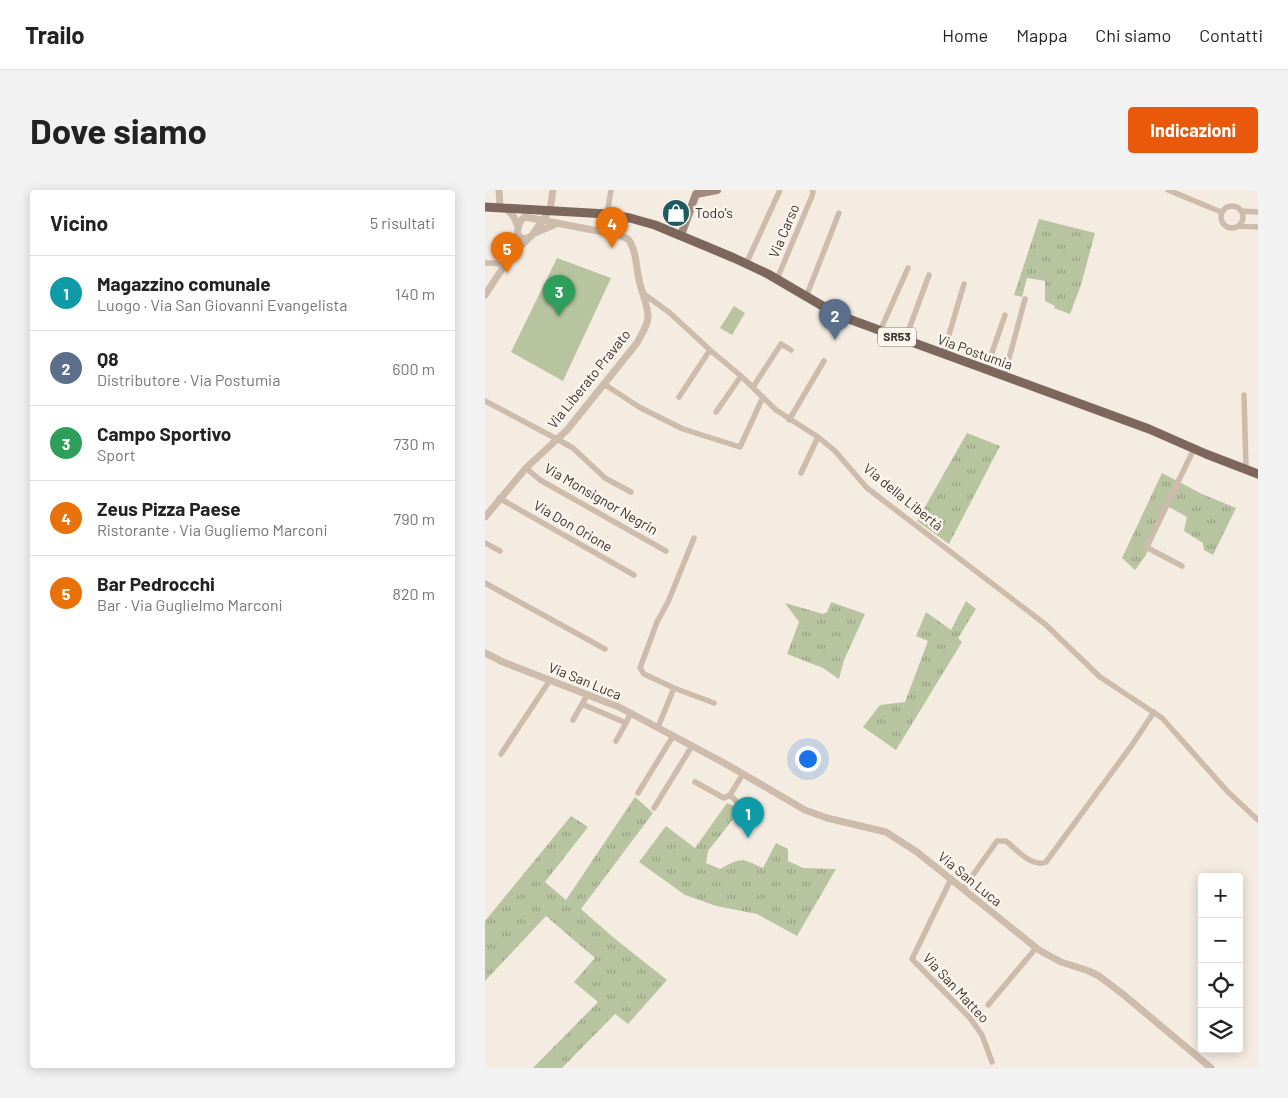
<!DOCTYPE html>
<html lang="it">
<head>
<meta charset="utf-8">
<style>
	body { margin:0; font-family:Barlow,sans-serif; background:#f2f2f2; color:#222 }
	.controls { position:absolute; right:15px; bottom:15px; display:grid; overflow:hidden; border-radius:5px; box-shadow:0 2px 12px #0003 }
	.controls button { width:45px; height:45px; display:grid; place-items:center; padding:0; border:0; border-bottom:1px solid #e0e0e0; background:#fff; color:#222; font:25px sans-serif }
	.you { position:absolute; left:322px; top:568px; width:18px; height:18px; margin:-12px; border:4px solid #fff; border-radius:50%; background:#1a73e8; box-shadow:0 0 0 8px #1a73e833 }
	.badge { display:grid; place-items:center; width:32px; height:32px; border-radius:50%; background:#ea580c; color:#fff; font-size:16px; font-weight:700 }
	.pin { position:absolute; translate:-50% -41px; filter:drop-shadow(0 1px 2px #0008) }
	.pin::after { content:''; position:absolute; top:26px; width:18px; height:15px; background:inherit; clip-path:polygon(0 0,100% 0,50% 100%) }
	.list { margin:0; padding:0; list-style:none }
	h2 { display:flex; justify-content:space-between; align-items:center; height:65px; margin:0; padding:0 20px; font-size:21px }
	h2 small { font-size:16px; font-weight:400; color:#767676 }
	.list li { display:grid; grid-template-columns:32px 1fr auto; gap:15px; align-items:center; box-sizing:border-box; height:75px; padding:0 20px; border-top:1px solid #e0e0e0 }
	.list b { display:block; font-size:19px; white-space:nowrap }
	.list p { margin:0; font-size:16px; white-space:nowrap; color:#767676 }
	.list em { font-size:16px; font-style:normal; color:#767676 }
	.icon { flex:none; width:28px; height:28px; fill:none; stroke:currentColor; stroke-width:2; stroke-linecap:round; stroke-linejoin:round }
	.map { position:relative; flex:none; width:773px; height:878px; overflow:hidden; border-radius:5px }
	header { display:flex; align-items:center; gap:30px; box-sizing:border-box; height:70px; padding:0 25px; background:#fff; border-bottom:1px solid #e0e0e0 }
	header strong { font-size:24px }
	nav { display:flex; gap:28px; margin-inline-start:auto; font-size:18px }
	.intro { display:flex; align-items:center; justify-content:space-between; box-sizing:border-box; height:120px; padding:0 30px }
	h1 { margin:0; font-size:35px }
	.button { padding:12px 22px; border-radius:5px; background:#ea580c; color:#fff; font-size:18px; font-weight:700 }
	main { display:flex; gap:30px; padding:0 30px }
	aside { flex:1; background:#fff; border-radius:5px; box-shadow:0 2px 12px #0003 }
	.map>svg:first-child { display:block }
</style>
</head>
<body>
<header>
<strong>Trailo</strong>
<nav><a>Home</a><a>Mappa</a><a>Chi siamo</a><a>Contatti</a></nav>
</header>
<div class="intro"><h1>Dove siamo</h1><a class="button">Indicazioni</a></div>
<main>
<aside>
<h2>Vicino<small>5 risultati</small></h2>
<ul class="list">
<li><span class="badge" style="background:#0f9aa8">1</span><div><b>Magazzino comunale</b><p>Luogo · Via San Giovanni Evangelista</p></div><em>140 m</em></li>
<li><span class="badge" style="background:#5c6f8a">2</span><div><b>Q8</b><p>Distributore · Via Postumia</p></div><em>600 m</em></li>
<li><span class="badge" style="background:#2e9e5b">3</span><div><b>Campo Sportivo</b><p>Sport</p></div><em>730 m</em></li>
<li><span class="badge" style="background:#e8710a">4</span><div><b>Zeus Pizza Paese</b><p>Ristorante · Via Gugliemo Marconi</p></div><em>790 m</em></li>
<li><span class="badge" style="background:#e8710a">5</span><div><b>Bar Pedrocchi</b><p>Bar · Via Guglielmo Marconi</p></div><em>820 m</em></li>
</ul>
</aside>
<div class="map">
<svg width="773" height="878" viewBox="0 0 773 878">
	<defs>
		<pattern id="grass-tufts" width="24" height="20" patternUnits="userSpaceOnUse" patternTransform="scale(1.25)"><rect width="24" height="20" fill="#b8c4a0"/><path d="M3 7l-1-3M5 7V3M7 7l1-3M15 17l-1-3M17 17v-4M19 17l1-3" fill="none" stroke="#97a083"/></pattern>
	</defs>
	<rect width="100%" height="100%" fill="#f4ebe1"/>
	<path fill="url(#grass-tufts)" d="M554,29L610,43L596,95L585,124L569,118L570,116L560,111V91L542,88L537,107L529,105Z
		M482,243L515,256L464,354L432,331Z
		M677,283L717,304L751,318L728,365L719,360L718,353L699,341L702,327L684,317L661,365L650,380L637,368Z
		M481,411L491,419L473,448L477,452L411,560L378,537L395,515L420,512L443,451L431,446L441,422L466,440Z
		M346,412L380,424L359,470L354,489L338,478L302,464L314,432L300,413L338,424L342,422Z
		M150,607L168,623L96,719L129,748L182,790L143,834L130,824L77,878H48L113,812L89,792L110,768L61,726L0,791V731L86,626L103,637L60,692L81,710Z
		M242,613L256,619L223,661L221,673L235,679C257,667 256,668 278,678L291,653L303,659V671L318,678L351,679L312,746L272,724L231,716L200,705L154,672L181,636L210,658Z"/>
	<path fill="#b8c4a0" d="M72,68L126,88L78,191L26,162Z
		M249,116L260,123L247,145L235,138Z"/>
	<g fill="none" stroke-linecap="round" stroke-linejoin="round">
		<path stroke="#cdbbac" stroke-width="5.5" d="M683,0L736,22
			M736 27a11 11 0 1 1 22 0a11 11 0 1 1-22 0Z
			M756,21L773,22
			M122,24L126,0
			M754,36L773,37
			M0,73H8L20,76
			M261,74L295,0
			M292,89L327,6L328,2L327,0
			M159,104L185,123L225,160L256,186L291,220L333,247L350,261L382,298L560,434L615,487L677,528L743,602L773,630
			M321,107L354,23
			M395,141L423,78
			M420,150L444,85
			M458,165L479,94
			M501,180L520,125
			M519,187L540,109
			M119,194L154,217L198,239L255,257L278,207
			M268,197L296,154L306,160
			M759,205L761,279
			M194,207L225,160
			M0,211L72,249L88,258L120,288L146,302
			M231,222L256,186
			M304,230L339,171
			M41,278L55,290L181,361
			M316,283L333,247
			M14,308L149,385
			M0,353L15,361
			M697,376L661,357L709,259
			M0,393L120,459
			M189,498L229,513
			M103,504L97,514L141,533L146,523
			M88,530L97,514
			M173,537L189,498L159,484L155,478L172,432L183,412L209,348
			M131,551L141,533
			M16,564L65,490
			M210,592L239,608L245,605L258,584
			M153,603L188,546
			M245,605L258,618
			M169,618L207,556
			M466,689L427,769L485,828L497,845L507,872
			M478,699L512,651H521C531,659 547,678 561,672L647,555L669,522
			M503,815L551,758"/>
		<path stroke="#cdbbac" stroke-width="7" d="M14,0L15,17
			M21,18L29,27L33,37
			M50,43L71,34
			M0,105L25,67L47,45L65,20L68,0
			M0,327L41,278L82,240L152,153C156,145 162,137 163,128C163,115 158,106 155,94C151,80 152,60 143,49L134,45L40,27C34,30 32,38 33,45L38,49L45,47
			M0,463L18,472L134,517L241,574L320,620L342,628L401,642L432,662L554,760L576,772L604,781L614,786L639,805L726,878"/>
		<path stroke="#a18a7d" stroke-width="8" d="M196,45L211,4L232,0"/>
		<path stroke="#7d675c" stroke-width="9" d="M0,17L122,24L145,28L170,35L249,68L283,84L353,125L664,239L721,264L773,284"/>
	</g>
	<defs>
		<symbol id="shop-disc" viewBox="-11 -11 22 22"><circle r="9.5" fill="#1f5a5e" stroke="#fbf5ee"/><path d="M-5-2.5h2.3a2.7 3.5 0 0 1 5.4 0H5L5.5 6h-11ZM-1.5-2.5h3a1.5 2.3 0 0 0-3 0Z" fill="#fff"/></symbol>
	</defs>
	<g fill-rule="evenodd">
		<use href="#shop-disc" x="175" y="7" width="32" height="32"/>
	</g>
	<g text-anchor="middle" stroke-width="5" stroke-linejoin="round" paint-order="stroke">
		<rect fill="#fbf5ee" stroke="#756b66" stroke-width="1" x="393" y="137.5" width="38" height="19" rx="4"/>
		<g font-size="12" font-weight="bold" fill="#3b302b">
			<text x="412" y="151">SR53</text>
		</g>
		<g font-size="14" fill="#3b302b" stroke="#fbf5ee" text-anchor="start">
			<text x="210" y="28">Todo's</text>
		</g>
		<g font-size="14" fill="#3b302b" stroke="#fbf5ee">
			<text transform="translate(299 41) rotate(-67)" y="5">Via Carso</text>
			<text transform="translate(490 162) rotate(20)" y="5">Via Postumia</text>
			<text transform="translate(104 189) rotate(-51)" y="5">Via Liberato Pravato</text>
			<text transform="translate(418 307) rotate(39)" y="5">Via della Libertà</text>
			<text transform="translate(116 309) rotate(30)" y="5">Via Monsignor Negrin</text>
			<text transform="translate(88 336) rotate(30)" y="5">Via Don Orione</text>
			<text transform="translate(100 491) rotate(22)" y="5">Via San Luca</text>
			<text transform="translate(485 689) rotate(39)" y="5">Via San Luca</text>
			<text transform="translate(471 798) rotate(47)" y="5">Via San Matteo</text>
		</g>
	</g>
</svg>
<div class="controls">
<button>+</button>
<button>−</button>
<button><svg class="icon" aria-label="locate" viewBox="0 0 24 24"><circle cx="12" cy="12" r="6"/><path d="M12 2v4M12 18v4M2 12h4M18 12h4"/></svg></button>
<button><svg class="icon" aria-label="layers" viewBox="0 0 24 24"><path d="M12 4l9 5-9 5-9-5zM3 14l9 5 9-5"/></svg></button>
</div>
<div class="you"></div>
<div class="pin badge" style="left:263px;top:648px;background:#0f9aa8">1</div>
<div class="pin badge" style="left:350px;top:150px;background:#5c6f8a">2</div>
<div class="pin badge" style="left:74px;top:126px;background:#2e9e5b">3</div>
<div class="pin badge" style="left:127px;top:58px;background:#e8710a">4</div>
<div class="pin badge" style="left:22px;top:83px;background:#e8710a">5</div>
</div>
</main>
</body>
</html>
